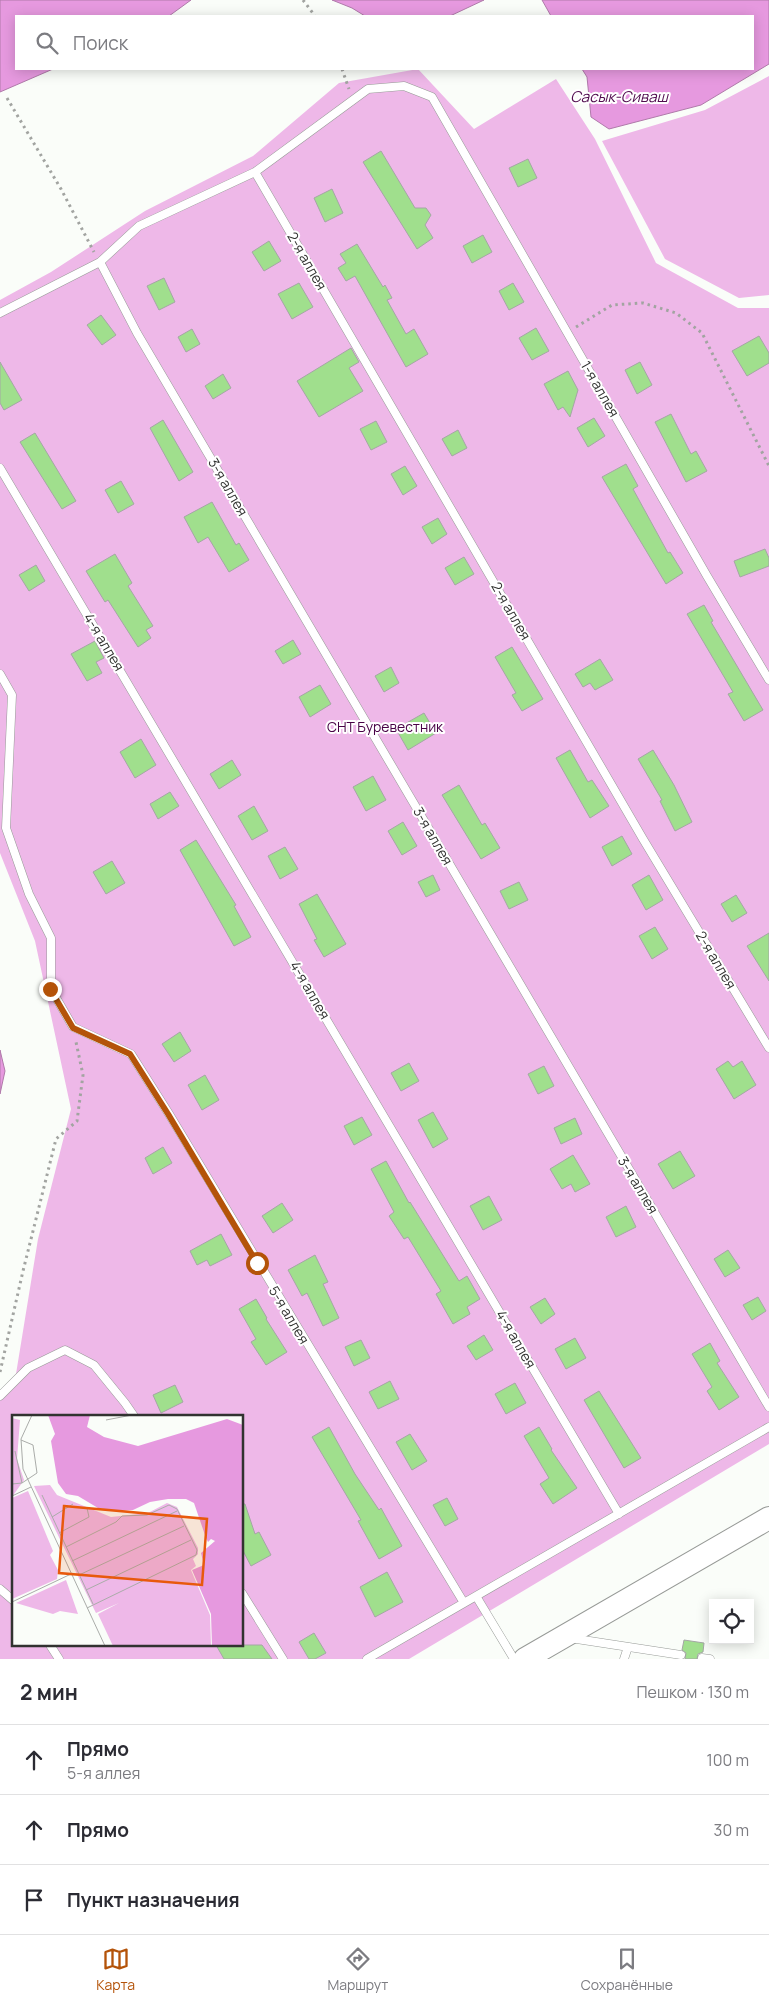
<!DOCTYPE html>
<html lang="ru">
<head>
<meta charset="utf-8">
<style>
	body { margin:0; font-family:Manrope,sans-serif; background:#f2f2f3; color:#2b2b33 }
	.controls { position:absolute; right:15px; bottom:15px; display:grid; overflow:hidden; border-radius:0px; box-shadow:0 2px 12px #0003 }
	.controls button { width:45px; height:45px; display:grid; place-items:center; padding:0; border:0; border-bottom:1px solid #e1e1e2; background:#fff; color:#2b2b33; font:25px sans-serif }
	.stop { position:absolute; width:15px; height:15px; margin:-11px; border:4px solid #b45309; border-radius:50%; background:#fff }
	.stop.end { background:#b45309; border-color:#fff; box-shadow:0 1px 5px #0008 }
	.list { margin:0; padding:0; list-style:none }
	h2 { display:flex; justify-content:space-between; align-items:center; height:65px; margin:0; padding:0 20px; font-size:21px }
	h2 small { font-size:16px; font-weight:400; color:#7c7c81 }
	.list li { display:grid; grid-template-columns:32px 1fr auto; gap:15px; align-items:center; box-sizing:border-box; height:70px; padding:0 20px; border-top:1px solid #e1e1e2 }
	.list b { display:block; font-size:19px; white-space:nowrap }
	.list p { margin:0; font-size:16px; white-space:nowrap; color:#7c7c81 }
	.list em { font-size:16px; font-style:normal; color:#7c7c81 }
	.icon { flex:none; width:28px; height:28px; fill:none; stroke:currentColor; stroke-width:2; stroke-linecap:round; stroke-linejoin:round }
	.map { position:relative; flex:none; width:769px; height:1659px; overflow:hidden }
	.search { position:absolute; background:#fff; box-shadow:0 2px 12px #0003; left:15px; right:15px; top:15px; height:55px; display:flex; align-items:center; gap:12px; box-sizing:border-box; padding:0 18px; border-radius:0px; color:#7c7c81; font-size:19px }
	.sheet { height:275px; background:#fff }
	nav { display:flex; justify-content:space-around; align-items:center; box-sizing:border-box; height:70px; border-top:1px solid #e1e1e2; background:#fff; font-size:14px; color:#7c7c81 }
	nav a { display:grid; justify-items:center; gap:2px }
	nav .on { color:#b45309 }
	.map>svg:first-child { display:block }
</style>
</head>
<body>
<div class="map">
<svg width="769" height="1659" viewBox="0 0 769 1659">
	<rect width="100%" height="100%" fill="#fafdf9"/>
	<path fill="#eeb8e8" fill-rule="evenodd" d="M418,69L474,129L556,79L595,139L656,263L738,308H769V1444L409,1659H0V1396L16,1374L38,1239L71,1109L35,941L0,853V300L51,272L145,211L253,156L339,83ZM14,1416H242V1645H14Z
		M769,76V295L739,298L665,259L602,141L705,110Z"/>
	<path fill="#e699df" stroke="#b07aaa" d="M0,0H191L169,16H16V69H53L0,92Z
		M332,0H484L450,16H365L352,8Z
		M542,0H769V64L701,105L609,129L591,117L587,77L582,69H753V16H551Z
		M0,1050L5,1071L0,1094Z"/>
	<path fill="#a0df8d" stroke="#a4a7a4" d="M381,151L415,208H426L431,215L425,225L433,238L417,249L363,162Z
		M528,159L537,178L518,187L509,168Z
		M332,189L343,213L325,222L314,198Z
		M483,235L492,252L472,263L463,246Z
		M269,241L281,261L264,271L252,252Z
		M357,244L383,287L385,285L392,298L387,300L406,334L414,329L428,354L406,367L355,276L346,281L338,268L346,263L340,254Z
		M164,278L175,302L159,310L147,286Z
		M299,283L313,307L292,319L278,294Z
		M513,283L524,302L509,310L499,291Z
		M101,315L116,335L102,345L87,325Z
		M536,328L549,351L532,360L519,338Z
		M192,329L200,344L186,352L178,337Z
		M759,336L769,353V363L747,376L732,351Z
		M351,348L359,362L349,368L363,391L319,417L297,381Z
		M0,362L22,400L4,410L0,403Z
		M640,362L652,385L637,394L625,370Z
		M568,371L578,390L570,417L563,407L558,410L544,384Z
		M223,374L231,388L213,399L205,386Z
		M671,414L691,454L696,451L707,471L686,482L655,422Z
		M594,418L605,436L588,447L577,428Z
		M163,420L193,472L179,481L150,428Z
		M376,421L387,442L371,450L360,429Z
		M458,430L467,448L452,456L442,439Z
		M35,433L76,501L62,509L20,442Z
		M626,464L638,486L633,489L668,553L670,552L683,573L666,584L602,477Z
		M405,466L417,486L403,495L391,474Z
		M121,481L134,504L118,513L105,490Z
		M212,502L236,545L239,543L249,560L229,572L208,537L198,543L184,517Z
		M438,518L447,534L432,544L422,527Z
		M765,549L769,558V566L740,577L734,561Z
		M115,554L132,583L128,586L153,626L146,630L151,638L138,647L108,600L105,602L86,571Z
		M464,557L474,574L455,585L445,568Z
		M36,565L45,581L29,591L19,575Z
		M704,605L713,621L711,622L763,710L744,721L728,694L733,692L687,614Z
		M293,640L301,654L283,664L275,651Z
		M95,641L104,658L96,662L102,673L87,681L71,654Z
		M512,647L543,699L522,711L512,695L516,693L495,657Z
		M600,659L613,680L595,690L590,683L583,687L575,674Z
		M391,667L399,683L384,692L375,676Z
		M320,685L331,704L310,717L299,697Z
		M424,713L436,733L408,750L396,729Z
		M141,739L156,765L135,778L120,752Z
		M570,750L588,782L592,780L609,806L590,818L556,758Z
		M653,750L674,785L692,822L675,831L660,801L662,800L638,759Z
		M232,760L241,775L219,789L210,774Z
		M373,776L386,800L366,811L353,787Z
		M459,785L482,825L485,823L500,848L481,859L442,795Z
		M170,792L179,806L158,819L150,804Z
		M254,806L268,831L252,840L238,816Z
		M403,822L417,846L402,855L388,831Z
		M622,836L632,854L612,866L602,847Z
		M196,840L236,905L234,906L251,937L234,946L180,850Z
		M285,847L298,869L280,879L268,856Z
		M112,861L125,883L106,894L93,872Z
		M433,875L440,890L426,897L418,882Z
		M649,875L663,900L646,910L632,885Z
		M519,882L528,900L509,909L500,891Z
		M317,894L346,944L324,957L314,940L317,939L299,904Z
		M736,895L747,913L732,922L721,904Z
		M655,927L668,949L652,959L639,936Z
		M769,933V981L747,946Z
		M180,1032L191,1051L174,1062L162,1044Z
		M728,1061L733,1067L742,1061L756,1085L734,1099L716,1069Z
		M409,1063L419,1081L401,1091L391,1073Z
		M544,1066L554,1086L538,1094L528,1074Z
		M205,1075L219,1100L202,1110L188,1085Z
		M433,1112L448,1139L433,1148L418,1120Z
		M362,1117L372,1135L354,1145L344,1126Z
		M575,1118L582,1134L561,1144L554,1128Z
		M163,1147L172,1163L153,1174L145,1158Z
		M680,1151L695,1176L673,1189L658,1164Z
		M573,1155L590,1184L575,1192L571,1184L562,1189L550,1169Z
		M386,1161L409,1203L410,1202L459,1281L467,1276L480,1299L467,1307L470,1314L453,1324L436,1294L441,1291L408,1237L404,1239L389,1216L394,1212L371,1169Z
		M489,1196L502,1220L483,1230L470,1206Z
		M282,1203L293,1220L273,1233L262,1216Z
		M626,1206L636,1227L616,1237L606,1217Z
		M221,1234L232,1255L210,1266L207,1260L197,1265L190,1251Z
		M728,1250L740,1268L725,1277L714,1259Z
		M315,1255L328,1282L323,1284L339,1318L323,1326L307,1293L302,1296L288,1270Z
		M758,1297L766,1311L752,1320L743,1305Z
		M545,1298L555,1314L541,1324L530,1307Z
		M256,1299L267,1318L266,1319L287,1352L266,1365L251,1342L256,1339L239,1309Z
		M484,1335L493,1350L476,1360L467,1346Z
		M575,1338L586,1358L566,1369L555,1349Z
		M361,1340L370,1358L354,1366L345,1347Z
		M710,1343L720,1361L717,1363L739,1397L719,1410L707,1391L712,1387L692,1354Z
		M390,1381L399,1399L378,1409L369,1392Z
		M515,1383L526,1403L506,1414L495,1394Z
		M175,1385L183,1402L161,1413L153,1395Z
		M599,1391L641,1458L624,1468L584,1400Z
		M329,1427L355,1474L379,1510L381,1508L402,1546L379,1559L358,1521L361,1520L312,1437Z
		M539,1427L552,1449L551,1450L577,1488L553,1504L540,1484L549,1478L524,1436Z
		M410,1434L427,1461L412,1470L396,1442Z
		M447,1498L458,1519L445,1526L433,1505Z
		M242,1504H245L255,1534L259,1532L271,1555L251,1566L242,1549Z
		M387,1572L403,1602L375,1617L360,1587Z
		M314,1633L326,1653L315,1659H309L299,1642Z
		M684,1640L704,1643L703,1652L698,1654L697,1659H685L686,1653L682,1650Z
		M216,1645H262L272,1659H224Z"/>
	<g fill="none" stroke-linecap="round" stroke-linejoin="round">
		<defs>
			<path id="service" d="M255,172L643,839L769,1048
				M100,262L137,333L769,1407
				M0,313L100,262L139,226L255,172L368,89L404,86L432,97L707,576L769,680
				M0,468L619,1514
				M0,674L12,695L6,828L29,894L51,938V989L73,1027L131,1054L169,1114L464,1603
				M0,1396L28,1368L65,1350L94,1365L125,1403L134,1416
				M0,1589L14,1601
				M242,1593L283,1659
				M476,1596L514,1659
				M570,1638L681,1655
				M50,1645L59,1659
				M702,1658L710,1659
				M367,1659L769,1427
				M624,1659L628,1647"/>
			<path id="secondary" d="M525,1659L769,1518"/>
		</defs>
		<use href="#service" stroke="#979a97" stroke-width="9"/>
		<use href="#secondary" stroke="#979a97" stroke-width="24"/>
		<path stroke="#a2a4a1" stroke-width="3" stroke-dasharray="2.5 4" stroke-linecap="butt" d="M303,0L315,16
			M342,69L349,89
			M7,98L61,189L94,252
			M576,327L612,305L643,303L676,313L702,333L769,466
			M0,1372L23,1271L56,1139L77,1121L83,1075L76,1042"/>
		<use href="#service" stroke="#fff" stroke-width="8"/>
		<use href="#secondary" stroke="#fff" stroke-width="22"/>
	</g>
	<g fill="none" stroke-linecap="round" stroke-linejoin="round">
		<path stroke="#b45309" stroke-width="6" d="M50,989L73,1028L130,1054L168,1114L257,1263"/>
	</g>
	<g text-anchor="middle" stroke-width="4" stroke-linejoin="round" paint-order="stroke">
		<g font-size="14" fill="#313230" stroke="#fff">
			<text transform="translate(307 261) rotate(60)" y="5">2-я аллея</text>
			<text transform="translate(600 389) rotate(60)" y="5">1-я аллея</text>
			<text transform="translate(228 487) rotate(60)" y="5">3-я аллея</text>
			<text transform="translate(511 611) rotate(60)" y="5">2-я аллея</text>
			<text transform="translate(104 642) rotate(59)" y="5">4-я аллея</text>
			<text transform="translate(433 836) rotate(60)" y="5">3-я аллея</text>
			<text transform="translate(716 960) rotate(59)" y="5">2-я аллея</text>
			<text transform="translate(310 990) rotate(60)" y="5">4-я аллея</text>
			<text transform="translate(638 1185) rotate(59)" y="5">3-я аллея</text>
			<text transform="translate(289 1315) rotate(59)" y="5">5-я аллея</text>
			<text transform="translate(516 1339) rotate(60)" y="5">4-я аллея</text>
		</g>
		<g font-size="14" fill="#480246" stroke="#fff">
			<text x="385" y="732">СНТ Буревестник</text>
		</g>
		<g font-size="15" font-style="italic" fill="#510d4f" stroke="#fff">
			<text x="619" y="102">Сасык-Сиваш</text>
		</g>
	</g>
	<g transform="translate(12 1415)">
		<rect width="231" height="231" fill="#fafdf9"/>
		<path d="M0,3L8,5L5,44L12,65L0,82ZM38,70L45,80L99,102L136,98L155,88L165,92L186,133V139L181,144L184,151L179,155L198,200L199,231H101L86,199L107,188L84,198L81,192L22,71ZM16,76L41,136L38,140L46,155L45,164L0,184V83ZM54,165L66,199L48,196L41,199L4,188Z" fill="#eeb8e8"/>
		<path d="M36,0H78L75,12L92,22L126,31L215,4L231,10V231H200L199,199L180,155L192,150L189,138L203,126L199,124L196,127L194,123L182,88L174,84H156L138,87L121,95L103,96L86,93L66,81L54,79L46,68L39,26L43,19Z" fill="#e699df"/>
		<path fill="none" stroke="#aaaca9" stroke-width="1" d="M20,0L9,24L11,54L93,231M94,5L120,0M3,36L10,68M0,69L10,68L25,58L21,30L9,25M30,80L81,189M0,81L19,72M40,102L61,89M47,118L77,102L75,93M54,132L104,107L110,101L135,100L157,90L165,94L185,135L184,140L75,193M60,146L165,96M67,160L172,111M74,175L179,125M0,187L59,159"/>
		<path fill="#e8590c" fill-opacity="0.15" stroke="#e8590c" stroke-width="2.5" d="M52,91L195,104L190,170L47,158Z"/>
		<rect width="231" height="231" fill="none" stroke="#313230" stroke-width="2.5"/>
	</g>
</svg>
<div class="controls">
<button><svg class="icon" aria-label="locate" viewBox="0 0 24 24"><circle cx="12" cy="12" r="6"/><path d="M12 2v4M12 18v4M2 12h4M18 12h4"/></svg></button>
</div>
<div class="stop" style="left:257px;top:1263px"></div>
<div class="stop end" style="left:50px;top:989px"></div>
<div class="search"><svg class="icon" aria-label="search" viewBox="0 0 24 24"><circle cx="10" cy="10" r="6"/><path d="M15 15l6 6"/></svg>Поиск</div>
</div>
<section class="sheet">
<h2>2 мин<small>Пешком · 130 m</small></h2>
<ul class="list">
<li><svg class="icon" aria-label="ahead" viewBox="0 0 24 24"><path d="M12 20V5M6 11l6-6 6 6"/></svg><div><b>Прямо</b><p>5-я аллея</p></div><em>100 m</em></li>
<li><svg class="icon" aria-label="ahead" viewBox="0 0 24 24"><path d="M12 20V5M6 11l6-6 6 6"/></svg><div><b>Прямо</b></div><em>30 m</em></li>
<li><svg class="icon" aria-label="arrive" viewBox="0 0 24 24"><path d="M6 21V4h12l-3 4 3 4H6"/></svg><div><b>Пункт назначения</b></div></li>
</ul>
</section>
<nav>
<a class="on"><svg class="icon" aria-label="map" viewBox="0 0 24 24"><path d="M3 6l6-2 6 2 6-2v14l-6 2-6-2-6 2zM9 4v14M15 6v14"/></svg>Карта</a>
<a><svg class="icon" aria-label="directions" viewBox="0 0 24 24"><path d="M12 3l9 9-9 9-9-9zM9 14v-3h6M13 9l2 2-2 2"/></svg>Маршрут</a>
<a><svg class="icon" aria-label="saved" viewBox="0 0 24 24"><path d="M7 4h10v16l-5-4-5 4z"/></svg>Сохранённые</a>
</nav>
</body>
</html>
